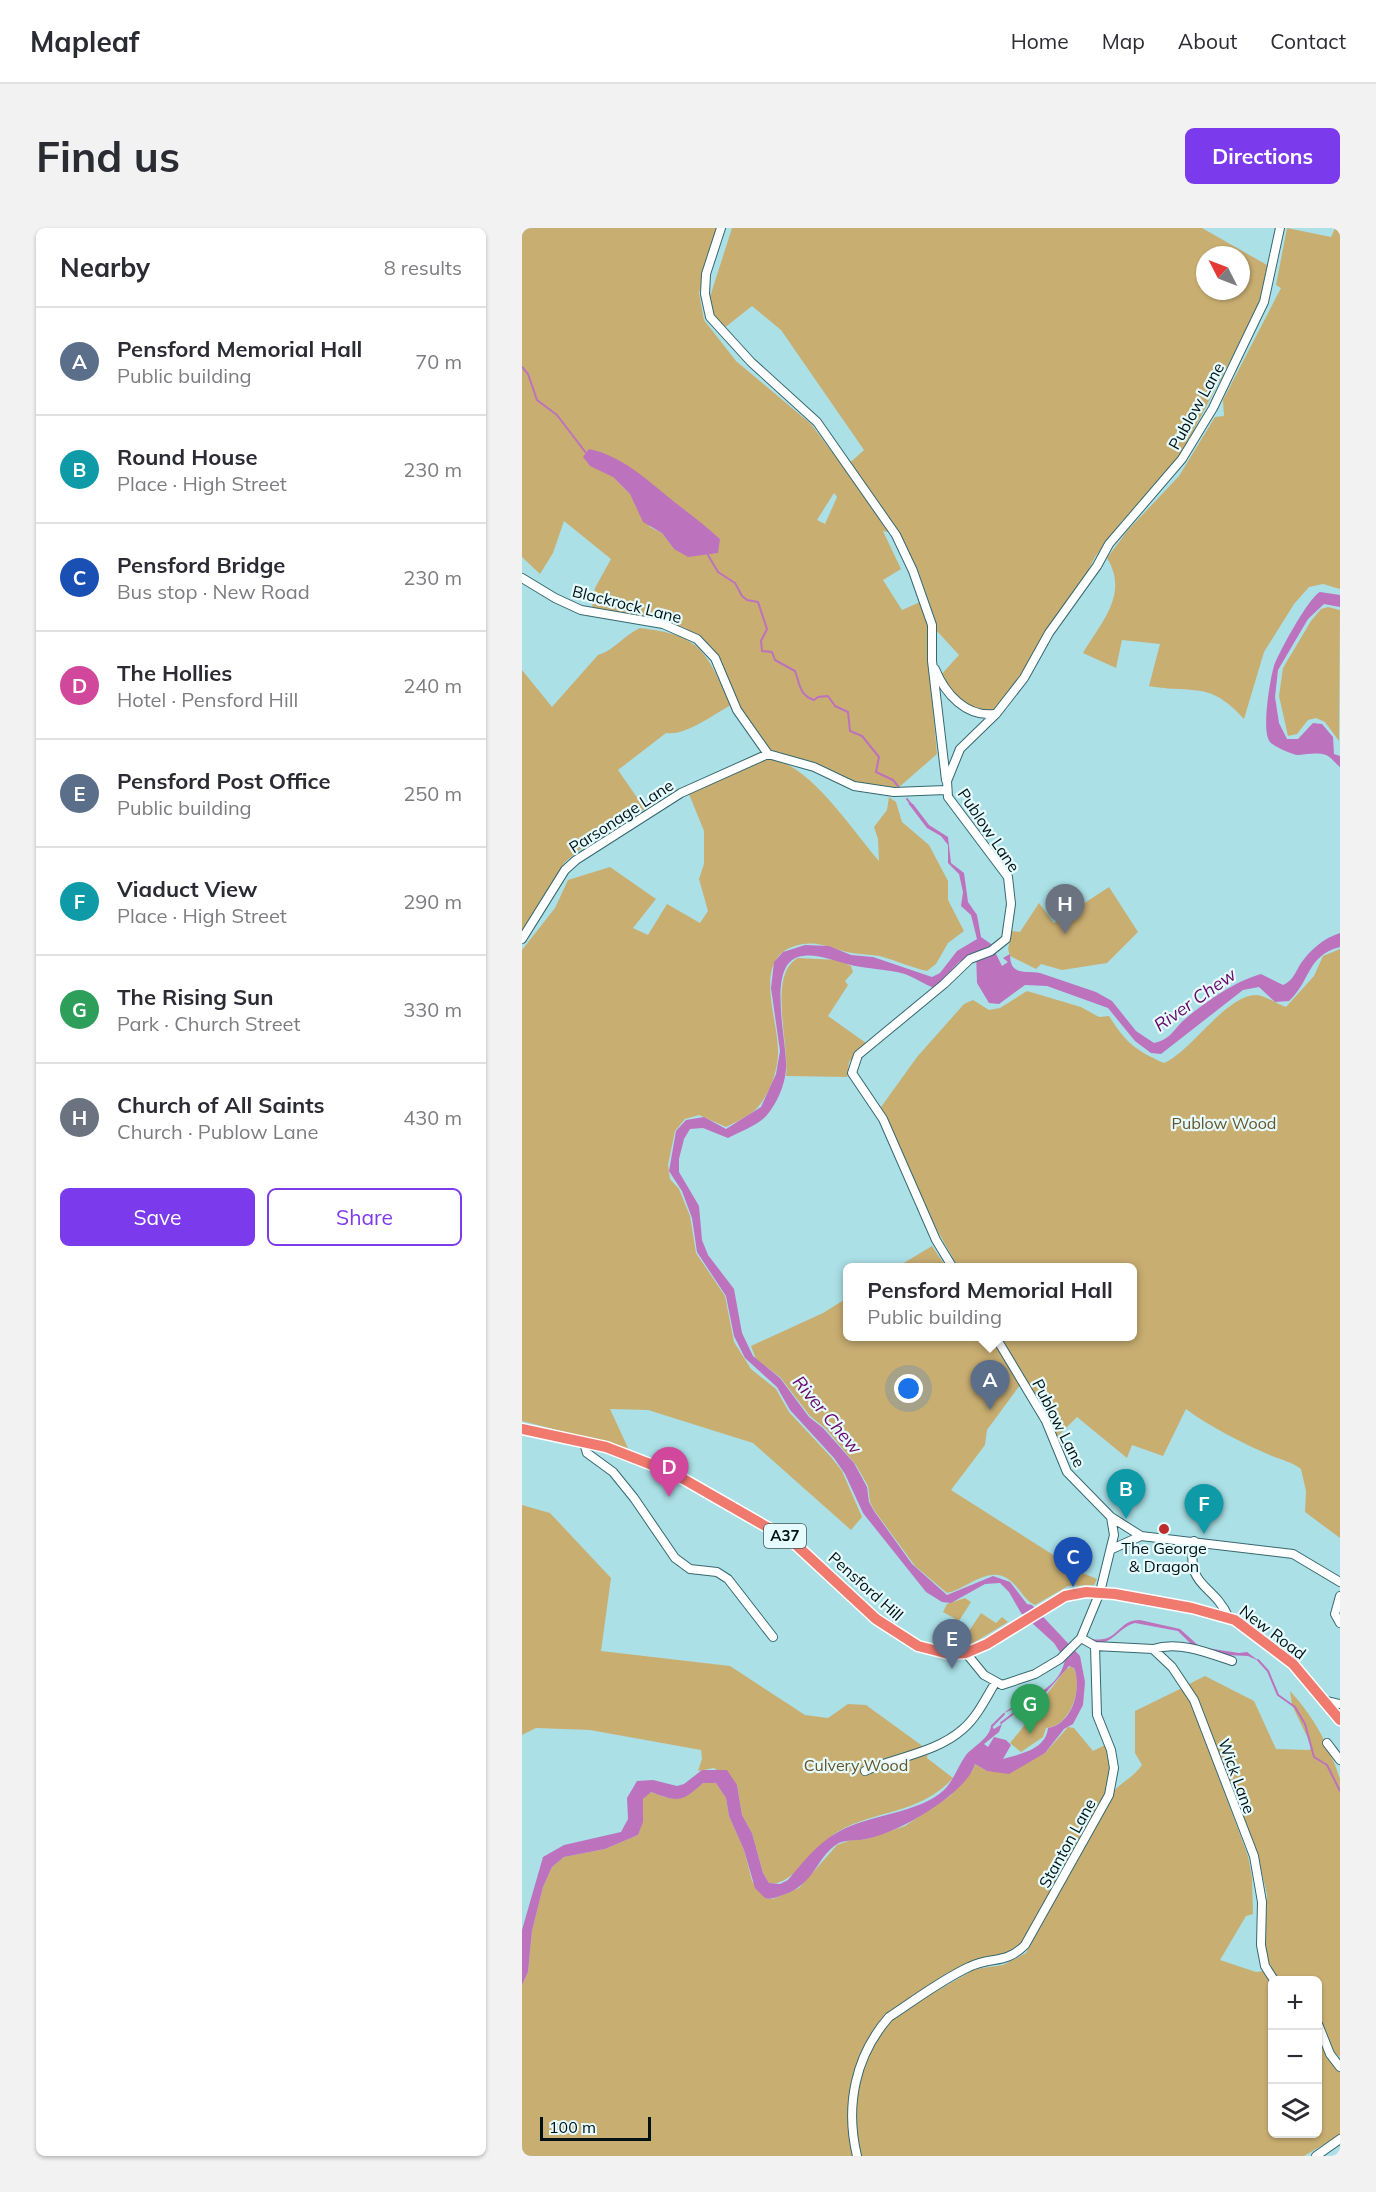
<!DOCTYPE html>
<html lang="en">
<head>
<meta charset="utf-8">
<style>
	body { margin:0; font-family:Mulish,sans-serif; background:#f2f2f3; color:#2b2b33 }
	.controls { position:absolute; right:18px; bottom:18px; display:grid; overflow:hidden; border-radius:9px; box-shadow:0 2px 4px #0004 }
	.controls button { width:54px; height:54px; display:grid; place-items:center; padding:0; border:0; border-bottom:2px solid #e1e1e2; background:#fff; color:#2b2b33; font:30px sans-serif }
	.compass { position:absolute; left:674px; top:18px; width:54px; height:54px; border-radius:50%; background:#fff; box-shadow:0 2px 4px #0004; rotate:312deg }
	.scale { position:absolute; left:18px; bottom:15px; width:111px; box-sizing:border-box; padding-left:6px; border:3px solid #011215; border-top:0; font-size:16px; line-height:21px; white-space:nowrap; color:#011215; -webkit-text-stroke:4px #e6fbfd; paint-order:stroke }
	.you { position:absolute; left:387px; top:1161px; width:21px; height:21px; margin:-15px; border:4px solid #fff; border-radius:50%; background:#1a73e8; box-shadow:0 0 0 9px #1a73e833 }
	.badge { display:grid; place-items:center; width:39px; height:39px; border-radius:50%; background:#7c3aed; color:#fff; font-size:20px; font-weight:700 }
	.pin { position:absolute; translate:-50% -50px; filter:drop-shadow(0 2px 3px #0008) }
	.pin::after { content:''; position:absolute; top:32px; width:21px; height:18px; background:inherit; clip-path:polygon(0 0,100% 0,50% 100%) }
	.popup { position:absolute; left:321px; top:1035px; width:294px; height:78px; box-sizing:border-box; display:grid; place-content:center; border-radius:9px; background:#fff; filter:drop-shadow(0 2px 4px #0005); font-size:20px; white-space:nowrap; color:#7c7c81 }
	.popup b { font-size:22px; color:#2b2b33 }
	.popup::after { content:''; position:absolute; left:50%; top:100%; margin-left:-12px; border:12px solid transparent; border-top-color:#fff }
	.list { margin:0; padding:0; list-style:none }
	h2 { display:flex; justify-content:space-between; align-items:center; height:78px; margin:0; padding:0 24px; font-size:26px }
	h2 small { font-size:20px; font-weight:400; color:#7c7c81 }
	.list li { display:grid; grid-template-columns:39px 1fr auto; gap:18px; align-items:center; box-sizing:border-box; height:108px; padding:0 24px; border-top:2px solid #e1e1e2 }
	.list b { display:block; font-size:22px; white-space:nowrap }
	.list p { margin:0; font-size:20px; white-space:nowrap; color:#7c7c81 }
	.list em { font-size:20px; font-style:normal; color:#7c7c81 }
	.actions { display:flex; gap:12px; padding:18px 24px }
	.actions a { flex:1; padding:14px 0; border:2px solid #7c3aed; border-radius:9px; text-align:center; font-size:21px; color:#7c3aed }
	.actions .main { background:#7c3aed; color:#fff }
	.icon { flex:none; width:33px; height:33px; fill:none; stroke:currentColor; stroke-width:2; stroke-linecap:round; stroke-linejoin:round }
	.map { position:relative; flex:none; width:818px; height:1928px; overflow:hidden; border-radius:9px }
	header { display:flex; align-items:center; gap:36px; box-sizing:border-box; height:84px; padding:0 30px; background:#fff; border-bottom:2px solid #e1e1e2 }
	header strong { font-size:28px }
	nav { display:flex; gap:33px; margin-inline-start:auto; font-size:21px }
	.intro { display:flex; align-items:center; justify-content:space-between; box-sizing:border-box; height:144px; padding:0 36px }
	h1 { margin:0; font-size:42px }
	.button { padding:15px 27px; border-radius:9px; background:#7c3aed; color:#fff; font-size:21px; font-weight:700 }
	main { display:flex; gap:36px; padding:0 36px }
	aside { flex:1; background:#fff; border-radius:9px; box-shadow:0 2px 4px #0004 }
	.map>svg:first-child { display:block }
</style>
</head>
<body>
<header>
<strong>Mapleaf</strong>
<nav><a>Home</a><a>Map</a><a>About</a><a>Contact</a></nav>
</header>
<div class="intro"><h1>Find us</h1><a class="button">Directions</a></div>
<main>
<aside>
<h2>Nearby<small>8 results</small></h2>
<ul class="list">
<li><span class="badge" style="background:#5c6f8a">A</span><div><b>Pensford Memorial Hall</b><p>Public building</p></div><em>70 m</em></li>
<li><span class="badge" style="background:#0f9aa8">B</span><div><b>Round House</b><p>Place · High Street</p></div><em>230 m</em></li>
<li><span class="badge" style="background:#1a4fb4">C</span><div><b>Pensford Bridge</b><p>Bus stop · New Road</p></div><em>230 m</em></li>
<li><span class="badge" style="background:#d1479c">D</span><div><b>The Hollies</b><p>Hotel · Pensford Hill</p></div><em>240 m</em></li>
<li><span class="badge" style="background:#5c6f8a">E</span><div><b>Pensford Post Office</b><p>Public building</p></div><em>250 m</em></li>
<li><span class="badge" style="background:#0f9aa8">F</span><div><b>Viaduct View</b><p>Place · High Street</p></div><em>290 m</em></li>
<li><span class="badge" style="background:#2e9e5b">G</span><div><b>The Rising Sun</b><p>Park · Church Street</p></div><em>330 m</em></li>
<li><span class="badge" style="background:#6b7280">H</span><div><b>Church of All Saints</b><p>Church · Publow Lane</p></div><em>430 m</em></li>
</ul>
<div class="actions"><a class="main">Save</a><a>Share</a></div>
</aside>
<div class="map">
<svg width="818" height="1928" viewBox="0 0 818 1928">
	<rect width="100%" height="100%" fill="#abe0e7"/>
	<path fill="#c9ae72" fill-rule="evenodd" d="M0,0H195L177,65L182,92L214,133L289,196L322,240L342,222L259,102L230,78L201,101L192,89L187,72L210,0H680L745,37L740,66L729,93L656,232L600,293L573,329L559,356L525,401L509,434L471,482L460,484L437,472L418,448L437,427L414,402L412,388L396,342L377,306L361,303L379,341L361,352L380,382L398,374L407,399L406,429L415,526L376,560L332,555L302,539L250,523L240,513L217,479L199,433L182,412L161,399L70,380L73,360L89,331L42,293L31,325L18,346L0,329ZM683,27H719V63H683ZM91,249L152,274L198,311L152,321L140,305L128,299L108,266ZM312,265L315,269L303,296L295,292Z
		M765,0L809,9L813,0H818V361L801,356L787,359L772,376L742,424L722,491C687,452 672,466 627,458L638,416L600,412L594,440L561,425C580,393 607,366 585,330L606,302L657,248L693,189L702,188L701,172L759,60L754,57Z
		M806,379L818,382L817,513L803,494L794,490L786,492L775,506L766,508L757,468L761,440L789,393L799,381Z
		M118,400C180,407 184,424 209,477C192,486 164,508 144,505L96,542L123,581L61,619L43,634L0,702V442L30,479L76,427C93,422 102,407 118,400Z
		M247,530C288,536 330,602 357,633L356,611L352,599L365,582L367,569L374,574L380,594L407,617L426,653V672L442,703L426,715L414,736L405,743C390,740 376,733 361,729C351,726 340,727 330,725C313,722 299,713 281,716C226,725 257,789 256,825C256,843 247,867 235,880C227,888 214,894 204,899L177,887L163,891L153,903L146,937L148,951L157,961L168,988L174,1025L203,1068L212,1114L229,1141L254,1161L267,1184L309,1229L320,1243L340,1289L329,1302L231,1215L126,1182L88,1181L106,1220L0,1193V722L33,680L46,652L88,639L134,671L111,700L126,707L145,676L178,695L186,683L177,651L182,636V603L167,566Z
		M587,659L616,704L585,735L540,742L519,736L514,741L488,728L486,721L490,703L498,704L517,675L532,695Z
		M818,721V1310L783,1284L784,1263L779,1241C769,1234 761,1232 750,1228C722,1216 688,1199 664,1181L641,1228L610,1217L605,1230L555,1189L534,1210L525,1188L478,1109L610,1108V1040L436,1039L414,1000L359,879L395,829L442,776L451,772L467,782L478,780L505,763L559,779L577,789L587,788C604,815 613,822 642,835C670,823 704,767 734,767C742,767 755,776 764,779L792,748L801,728Z
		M276,730L316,732L329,738L331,744L323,753L326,757L306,788L344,815L327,834L325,849L264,848C268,817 245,746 276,730Z
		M410,1018L424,1039H375Z
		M325,1070L326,1108L468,1109L498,1157L465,1202L463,1217L429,1262L558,1344L575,1351L572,1357L546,1358L513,1377C502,1372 499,1362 490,1354C469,1334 445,1361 425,1365L393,1338L352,1282L348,1274L346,1258L334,1237L304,1201L288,1188L258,1149L234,1131L229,1118L301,1085Z
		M0,1277L28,1285L89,1350L79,1423L208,1438L283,1487L306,1490L326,1476L344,1477L406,1522L405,1530L431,1550C397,1587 355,1581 315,1604C296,1616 268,1661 247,1655L241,1645L230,1605L220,1587L215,1557L192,1540L176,1543L180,1531L179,1522L68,1502L14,1500L0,1507Z
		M443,1370L449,1374L437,1393L421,1384L425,1376Z
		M459,1385L474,1395L480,1389L486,1394L448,1417L445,1406Z
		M422,1397L439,1409L432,1419L415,1408Z
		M550,1438C563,1456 549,1499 524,1500L521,1509L499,1524L488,1515L510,1488L502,1481L525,1466L544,1441Z
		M683,1448L732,1473L754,1521L787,1522L790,1519L770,1477L768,1463C792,1489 807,1517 818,1551V1829C795,1812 796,1778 796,1752H758L749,1745L745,1734L743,1711L745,1667L736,1628L676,1471L667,1456Z
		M660,1460L668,1472L726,1628L730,1649L731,1686L724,1688L698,1732L734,1744L741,1743L750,1754V1906H796V1804L804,1827L818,1844V1907L782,1928H0V1757L6,1744L10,1703L21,1659L30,1639L42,1629L83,1621L116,1607C122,1594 117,1582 122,1569L129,1564C156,1574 159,1574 181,1555H194L204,1570L207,1588L222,1622L230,1653L243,1670L251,1671L277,1660L315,1617L329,1612L345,1611L383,1598L428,1568L451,1542L453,1536L465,1543L494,1541L523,1525L546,1499L552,1500L571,1523L583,1517L590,1540L586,1567L496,1723L425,1745L394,1766L406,1768L453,1741L481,1737L504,1725L588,1568C598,1554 610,1551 620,1537L613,1525V1483Z"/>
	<path fill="#bd72be" d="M67,221C100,228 124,251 150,272C166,285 183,297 198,311L196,325L166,329L152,321L140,305L121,294L108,266L91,249L68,238L61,229Z
		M798,364L818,367V379L802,376L786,391L756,442L753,469L757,495L765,511H776L791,495L800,496L811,509L812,526L818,528V539C814,536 809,529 804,527C795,524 786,526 777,527C773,528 751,518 748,514C739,504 748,451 752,438C757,424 787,369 798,364Z
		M386,575L391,576L407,597L426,609L429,635L442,645L446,674L455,687L459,709L469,716L480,738L486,734L481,730L488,726C488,749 504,742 518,745L574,764L590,773L614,803L632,815C648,812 651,802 662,792C682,775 713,753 739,746L761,757C771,753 774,743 779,735C789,721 802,710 818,705V719C784,728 789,753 767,773L753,774L737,759L721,762L639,826L629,825L613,813L586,780L525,758L503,757L477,776L467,775L455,755L454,724L437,734L412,760C402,756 393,750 383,746C365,741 343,741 325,736C310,732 292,724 276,729C244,739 266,816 264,841C263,857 255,875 245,887C235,898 219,903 206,910L181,900L168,901L162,911L157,931V944L177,978L180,1012L186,1027L212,1061L220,1105L231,1128L258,1150L287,1189L301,1200L332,1235L345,1259L347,1274L352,1283L390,1336L425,1367L471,1348L488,1354L505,1376L510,1377L558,1428L563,1454L561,1477L551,1496L542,1501L523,1525L487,1546L465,1543L453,1536C445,1565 377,1605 344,1611C335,1613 327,1611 317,1615C294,1628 294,1656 261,1667C254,1669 250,1672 243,1670L233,1660L222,1622L207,1588L204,1570L194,1555H181C159,1575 156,1574 129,1564L121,1571V1594L116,1607L83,1621L42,1629L30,1639L21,1659L10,1703L6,1744L0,1757V1702L21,1629L42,1617L99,1604L106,1591L105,1570L115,1553L131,1552L155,1558L162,1556L180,1542H205L215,1557L220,1587L230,1605L241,1645L247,1655L258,1656L266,1652C280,1635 296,1615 316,1604C345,1587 398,1585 422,1562C432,1552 436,1538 444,1527C452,1518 469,1509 469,1497L472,1501L480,1496L477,1504L462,1516L466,1519L472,1509L484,1512L489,1517L481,1531C497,1526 524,1522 526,1500C551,1496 560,1460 552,1440L547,1438L520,1469L496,1482L493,1480L482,1485C501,1469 536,1465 543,1432L532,1415L499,1385L487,1364L478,1355L463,1356L429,1375L420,1374L404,1364L341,1285L323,1246L312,1230L268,1182L255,1159L223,1130L212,1108L204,1068L175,1024L170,990L160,963L147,943L154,903L164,892L182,889L204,901L239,879L254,846L258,823L249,760L252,734L261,724L283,717L307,718L329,727L351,729L410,749L418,745L435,723L455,711L449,687L439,678L441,664L437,646L426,635V617L419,608L405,600Z
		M618,1392L658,1401L678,1419L717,1425L725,1424L737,1433L726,1428L705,1427L671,1418L656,1403L613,1395C595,1399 587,1425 565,1410C598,1418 593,1392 618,1392Z"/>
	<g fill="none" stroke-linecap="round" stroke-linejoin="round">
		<path stroke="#bd72be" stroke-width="2" d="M0,139L6,146L15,172L35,187L64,225
			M186,327L196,344L213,355L220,368L225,372L236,374L245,401L239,413L240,423L250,424L253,432L273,443C278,456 277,467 292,472L296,469L306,468L313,478L326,484L328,503L340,508L357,529L354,544L371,552L376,558
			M385,571L389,576
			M736,1432L746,1443L756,1467L773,1479L783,1496L792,1529L805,1537L818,1563
			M479,1495L496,1482
			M470,1498L482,1486"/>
		<defs>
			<path id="minor" d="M199,0L184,46L183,66L188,89L229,134L295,194L374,307L391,343L410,397V433L424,552
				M0,350L33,370L59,382L141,396L175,411L193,430L215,482L246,526L292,539L332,558L372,564L424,562
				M413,441C423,466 444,489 472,486
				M0,711L43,642L54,632L159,565L246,526
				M431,1040L414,1012L361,891L330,845L336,827L422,756L448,731L469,723L484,711L489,676L486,649L426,569L425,553L438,521L474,486L502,450L527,405L575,338L587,316L660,231L691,180L742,74L758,0
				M62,1215L65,1225L91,1244L112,1270L153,1330L168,1341L195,1344L206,1351L251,1409
				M589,1289L619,1308L771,1326L818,1354
				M672,1313C663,1361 691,1354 707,1390
				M590,1321L619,1308
				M818,1368L813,1386L818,1395
				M573,1418L631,1421L650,1439L672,1472L732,1628L740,1674L739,1717L743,1738L752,1752
				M631,1421C657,1413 684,1424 710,1433
				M444,1425L462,1447L480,1457L513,1446L538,1431L559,1410L578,1364L592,1307L589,1289L545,1244L524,1193L473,1108
				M804,1473L818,1476
				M805,1515L818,1532
				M343,1543C374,1529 414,1525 441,1501C455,1489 464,1470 473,1455
				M796,1796L808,1826L818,1839
				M335,1928C323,1878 333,1828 367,1789C393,1772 419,1752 447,1739C469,1728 483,1737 503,1717L587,1567L592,1540L589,1522L575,1487L573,1418L559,1410
				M794,1928L818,1911"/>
			<path id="highway" d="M0,1201L84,1219L151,1245L271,1314L354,1391L396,1418L427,1426L444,1425L465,1416L543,1368L564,1364L593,1366L670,1380L713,1392L771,1436L818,1492"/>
		</defs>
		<use href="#minor" stroke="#36686f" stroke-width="10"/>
		<use href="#highway" stroke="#fff" stroke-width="13"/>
		<use href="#minor" stroke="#fff" stroke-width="8"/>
		<use href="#highway" stroke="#f17a6f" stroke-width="10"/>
	</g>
	<circle fill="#bb2c2a" stroke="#e6fbfd" stroke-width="2" cx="642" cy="1301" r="6"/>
	<g text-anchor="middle" stroke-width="4.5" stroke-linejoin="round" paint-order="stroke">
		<rect fill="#e6fbfd" stroke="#46585b" stroke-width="1.5" x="242" y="1296" width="42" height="24" rx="4.5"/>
		<g font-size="15" font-weight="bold" fill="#011215">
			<text x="263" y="1313">A37</text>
		</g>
		<g font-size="16" fill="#011215" stroke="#e6fbfd">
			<text transform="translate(674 178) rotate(-61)" y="6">Publow Lane</text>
			<text transform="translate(105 376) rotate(14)" y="6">Blackrock Lane</text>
			<text transform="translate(99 588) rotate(-33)" y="6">Parsonage Lane</text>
			<text transform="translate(467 602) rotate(56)" y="6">Publow Lane</text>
			<text transform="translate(537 1195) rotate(63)" y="6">Publow Lane</text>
			<text transform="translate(344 1358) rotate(42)" y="6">Pensford Hill</text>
			<text transform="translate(751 1404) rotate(37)" y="6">New Road</text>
			<text transform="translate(715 1548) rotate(70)" y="6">Wick Lane</text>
			<text transform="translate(545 1615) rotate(-61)" y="6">Stanton Lane</text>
		</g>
		<g font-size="16" fill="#675428" stroke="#e6fbfd">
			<text x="702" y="901">Publow Wood</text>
			<text x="334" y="1543">Culvery Wood</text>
		</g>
		<g font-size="16" fill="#011215" stroke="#e6fbfd">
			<text x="642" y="1326">The George<tspan x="642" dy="18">&amp; Dragon</tspan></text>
		</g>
		<g font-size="18" font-style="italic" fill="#69066c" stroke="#e6fbfd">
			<text transform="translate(673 772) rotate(-35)" y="6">River Chew</text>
			<text transform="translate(305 1187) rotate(50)" y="6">River Chew</text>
		</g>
	</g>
</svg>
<div class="controls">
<button>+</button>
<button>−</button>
<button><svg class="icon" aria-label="layers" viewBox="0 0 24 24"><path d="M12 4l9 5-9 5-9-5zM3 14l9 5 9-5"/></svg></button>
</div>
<svg class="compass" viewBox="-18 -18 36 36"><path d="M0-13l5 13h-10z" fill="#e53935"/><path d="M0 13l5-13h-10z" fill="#7c7c81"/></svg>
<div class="scale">100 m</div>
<div class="you"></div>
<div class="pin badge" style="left:468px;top:1182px;background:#5c6f8a">A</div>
<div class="popup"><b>Pensford Memorial Hall</b>Public building</div>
<div class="pin badge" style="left:604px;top:1291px;background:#0f9aa8">B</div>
<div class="pin badge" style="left:551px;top:1359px;background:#1a4fb4">C</div>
<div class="pin badge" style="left:147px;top:1269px;background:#d1479c">D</div>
<div class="pin badge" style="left:430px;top:1441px;background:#5c6f8a">E</div>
<div class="pin badge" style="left:682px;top:1306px;background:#0f9aa8">F</div>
<div class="pin badge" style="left:508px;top:1506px;background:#2e9e5b">G</div>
<div class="pin badge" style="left:543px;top:706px;background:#6b7280">H</div>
</div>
</main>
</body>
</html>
